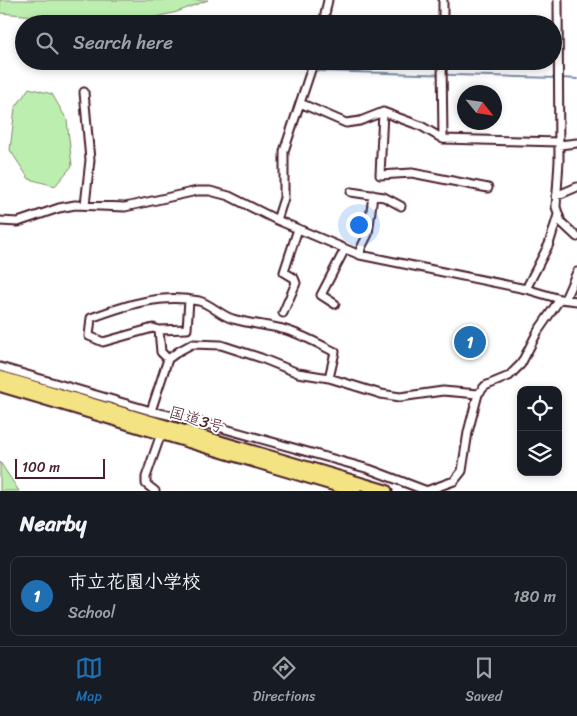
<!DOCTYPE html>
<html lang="en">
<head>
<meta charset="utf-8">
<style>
	body { margin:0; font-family:Sriracha,"Klee One",sans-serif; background:#242831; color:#f1f3f6 }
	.controls { position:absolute; right:15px; bottom:15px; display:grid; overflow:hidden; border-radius:10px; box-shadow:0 2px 8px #0003 }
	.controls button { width:45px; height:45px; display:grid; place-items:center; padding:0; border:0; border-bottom:1px solid #363941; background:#171b24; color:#f1f3f6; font:25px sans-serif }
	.compass { position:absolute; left:457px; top:85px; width:45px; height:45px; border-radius:50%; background:#171b24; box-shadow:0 2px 8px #0003; rotate:120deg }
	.scale { position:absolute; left:15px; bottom:12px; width:90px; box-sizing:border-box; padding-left:5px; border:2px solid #4a1f2b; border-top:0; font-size:14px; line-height:18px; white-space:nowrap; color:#4a1f2b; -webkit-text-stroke:4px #fff; paint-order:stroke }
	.you { position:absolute; left:358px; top:224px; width:18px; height:18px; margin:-12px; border:4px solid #fff; border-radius:50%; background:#1a73e8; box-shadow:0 0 0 8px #1a73e833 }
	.badge { display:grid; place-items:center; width:32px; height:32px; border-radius:50%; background:#1f6fb2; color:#fff; font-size:16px; font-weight:700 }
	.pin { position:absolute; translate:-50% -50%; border:2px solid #fff; box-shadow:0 1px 5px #0006 }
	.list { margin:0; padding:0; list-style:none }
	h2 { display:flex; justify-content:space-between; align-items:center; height:65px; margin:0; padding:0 20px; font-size:21px }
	h2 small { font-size:16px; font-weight:400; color:#9ea1a6 }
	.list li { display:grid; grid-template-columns:32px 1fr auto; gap:15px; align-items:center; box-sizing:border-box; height:80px; margin:0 10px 10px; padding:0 10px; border:1px solid #363941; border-radius:10px }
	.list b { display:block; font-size:19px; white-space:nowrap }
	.list p { margin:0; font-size:16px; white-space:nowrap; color:#9ea1a6 }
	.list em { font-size:16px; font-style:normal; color:#9ea1a6 }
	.icon { flex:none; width:28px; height:28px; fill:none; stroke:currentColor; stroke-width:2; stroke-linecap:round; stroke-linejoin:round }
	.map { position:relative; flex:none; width:577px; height:491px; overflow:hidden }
	.search { position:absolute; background:#171b24; box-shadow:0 2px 8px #0003; left:15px; right:15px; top:15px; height:55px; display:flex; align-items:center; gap:12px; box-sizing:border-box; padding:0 18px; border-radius:28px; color:#9ea1a6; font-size:19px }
	.sheet { height:155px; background:#171b24 }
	nav { display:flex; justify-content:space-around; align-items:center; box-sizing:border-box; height:70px; border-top:1px solid #363941; background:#171b24; font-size:14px; color:#9ea1a6 }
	nav a { display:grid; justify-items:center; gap:2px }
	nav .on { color:#1f6fb2 }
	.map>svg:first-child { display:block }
</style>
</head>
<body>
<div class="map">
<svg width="577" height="491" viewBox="0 0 577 491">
	<rect width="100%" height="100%" fill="#fff"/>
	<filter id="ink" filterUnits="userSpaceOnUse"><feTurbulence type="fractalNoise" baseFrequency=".02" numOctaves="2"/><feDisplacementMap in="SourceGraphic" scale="10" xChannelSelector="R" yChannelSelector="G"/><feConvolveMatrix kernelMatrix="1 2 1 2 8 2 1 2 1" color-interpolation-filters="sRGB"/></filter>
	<g filter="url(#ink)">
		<path fill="#bbeeaf" stroke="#82866d" d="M0,0H208L177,12L127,24L0,13Z
			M29,88L52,94L67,120L72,166L55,186L29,179L10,150L15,108Z
			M0,462L19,491H0Z"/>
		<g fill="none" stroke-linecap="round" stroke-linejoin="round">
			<path stroke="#7d8eaa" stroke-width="2" d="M318,71L556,78
				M561,78L577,79"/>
			<defs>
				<path id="minor" d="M558,0L559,161L556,207L561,222L577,237
					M323,24L328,0
					M443,24V0
					M442,61L443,139L559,142
					M84,92L90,160L85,205
					M300,103L346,123L360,121L383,112L421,126L443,139
					M383,112L380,175L412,173L488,188
					M559,145L577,143
					M351,192L384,197L401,206
					M556,196L577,187
					M277,220L284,198V151L314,61
					M0,221L18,222L59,208L75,205L125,207L197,191H210L229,196L277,220L360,255L526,289L560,299L577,301
					M360,255L361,248L368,234L373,195
					M526,289L549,244L558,215
					M565,299L577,272
					M189,300L187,329L159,330L153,328L103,342L89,336L91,318C126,305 162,293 199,301C211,304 221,316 233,319C250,324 269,325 286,330C303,335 319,344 335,352L329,378
					M335,304L321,295L345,249
					M283,313L296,283L294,278L284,272L298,229
					M159,330L161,352L168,359
					M0,367L151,411L211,425L369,469L427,491
					M151,411L168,359L179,351L192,344L221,345L261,358L298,373L329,378L381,394L400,397L443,391L478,394
					M155,491L146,484V477L162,431
					M426,491L454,481L462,471L468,432L478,394L485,386L509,376L521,364L538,331L560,299"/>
				<path id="trunk" d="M0,377L386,491
					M2,386L355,491"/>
			</defs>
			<use href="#minor" stroke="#4a1f2b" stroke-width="11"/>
			<use href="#trunk" stroke="#4a1f2b" stroke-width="15"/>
			<use href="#minor" stroke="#fff" stroke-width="7"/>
			<use href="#trunk" stroke="#f4e382" stroke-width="11"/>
		</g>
	</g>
	<g text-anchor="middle" stroke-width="4" stroke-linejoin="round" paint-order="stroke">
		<g font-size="16" fill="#4a1f2b" stroke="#fff">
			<text transform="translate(197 419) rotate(17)" y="6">国道3号</text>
		</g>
	</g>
</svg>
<div class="controls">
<button><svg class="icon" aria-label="locate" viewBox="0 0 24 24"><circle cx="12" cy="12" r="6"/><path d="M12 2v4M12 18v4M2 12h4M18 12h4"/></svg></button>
<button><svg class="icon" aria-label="layers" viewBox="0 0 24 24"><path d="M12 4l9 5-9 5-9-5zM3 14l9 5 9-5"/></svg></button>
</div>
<svg class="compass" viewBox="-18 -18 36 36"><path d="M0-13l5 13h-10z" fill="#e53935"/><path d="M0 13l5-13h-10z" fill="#9ea1a6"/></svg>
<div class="scale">100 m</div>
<div class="you"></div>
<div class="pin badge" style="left:470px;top:342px">1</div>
<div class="search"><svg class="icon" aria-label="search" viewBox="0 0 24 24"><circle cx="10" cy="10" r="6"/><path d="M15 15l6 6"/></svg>Search here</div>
</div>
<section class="sheet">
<h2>Nearby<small></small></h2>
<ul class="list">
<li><span class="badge">1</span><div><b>市立花園小学校</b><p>School</p></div><em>180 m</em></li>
</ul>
</section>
<nav>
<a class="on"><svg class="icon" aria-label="map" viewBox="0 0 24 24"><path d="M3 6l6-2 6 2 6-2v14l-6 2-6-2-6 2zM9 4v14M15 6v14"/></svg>Map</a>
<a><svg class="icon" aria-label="directions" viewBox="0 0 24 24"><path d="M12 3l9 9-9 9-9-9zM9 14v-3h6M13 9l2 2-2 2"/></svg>Directions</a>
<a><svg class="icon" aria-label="saved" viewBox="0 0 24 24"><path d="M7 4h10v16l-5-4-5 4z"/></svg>Saved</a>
</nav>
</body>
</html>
